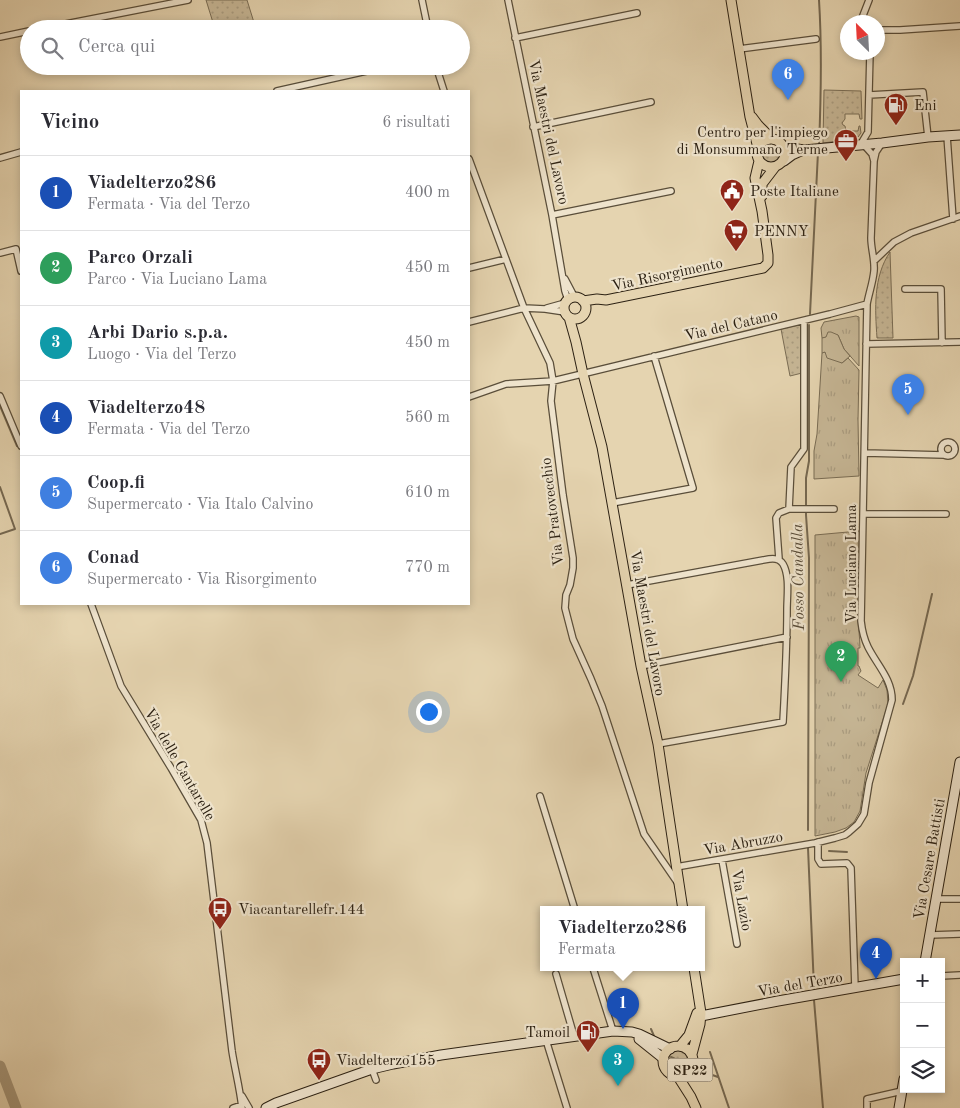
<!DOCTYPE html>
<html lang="it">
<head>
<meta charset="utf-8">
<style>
	body { margin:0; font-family:"Old Standard TT",serif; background:#f7f7f7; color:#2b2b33 }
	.controls { position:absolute; right:15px; bottom:15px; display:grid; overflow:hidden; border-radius:0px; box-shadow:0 2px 8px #0003 }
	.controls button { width:45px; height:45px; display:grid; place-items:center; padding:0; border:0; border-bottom:1px solid #e1e1e2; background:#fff; color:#2b2b33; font:25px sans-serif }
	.compass { position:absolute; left:840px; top:15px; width:45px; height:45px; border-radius:50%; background:#fff; box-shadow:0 2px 8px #0003; rotate:336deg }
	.you { position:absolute; left:428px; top:711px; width:18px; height:18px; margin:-12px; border:4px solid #fff; border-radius:50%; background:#1a73e8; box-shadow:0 0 0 8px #1a73e833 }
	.badge { display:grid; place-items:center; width:32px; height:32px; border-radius:50%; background:#d93025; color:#fff; font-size:16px; font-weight:700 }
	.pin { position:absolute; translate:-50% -41px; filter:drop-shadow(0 1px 2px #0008) }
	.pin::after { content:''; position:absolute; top:26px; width:18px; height:15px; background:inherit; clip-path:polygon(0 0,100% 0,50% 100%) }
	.popup { position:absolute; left:540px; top:906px; width:165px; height:65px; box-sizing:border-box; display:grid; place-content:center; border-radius:0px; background:#fff; filter:drop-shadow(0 1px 4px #0005); font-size:16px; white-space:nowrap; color:#7c7c81 }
	.popup b { font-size:19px; color:#2b2b33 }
	.popup::after { content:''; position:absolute; left:50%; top:100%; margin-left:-10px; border:10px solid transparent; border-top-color:#fff }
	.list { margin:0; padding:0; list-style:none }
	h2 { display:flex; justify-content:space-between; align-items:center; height:65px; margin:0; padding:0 20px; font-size:21px }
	h2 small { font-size:16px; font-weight:400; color:#7c7c81 }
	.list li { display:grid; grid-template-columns:32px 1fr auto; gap:15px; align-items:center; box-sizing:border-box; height:75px; padding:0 20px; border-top:1px solid #e1e1e2 }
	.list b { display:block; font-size:19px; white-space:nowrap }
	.list p { margin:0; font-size:16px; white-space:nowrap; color:#7c7c81 }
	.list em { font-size:16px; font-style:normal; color:#7c7c81 }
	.icon { flex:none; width:28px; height:28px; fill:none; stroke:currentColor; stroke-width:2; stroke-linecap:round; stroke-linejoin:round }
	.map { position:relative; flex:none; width:960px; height:1108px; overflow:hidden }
	.search { position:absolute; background:#fff; box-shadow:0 2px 8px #0003; left:20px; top:20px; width:450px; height:55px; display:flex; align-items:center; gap:12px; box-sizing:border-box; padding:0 18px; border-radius:28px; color:#7c7c81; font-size:19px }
	.panel { position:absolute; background:#fff; box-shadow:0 2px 8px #0003; left:20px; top:90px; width:450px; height:515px; border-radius:0px }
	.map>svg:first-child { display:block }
</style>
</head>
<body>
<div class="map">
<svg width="960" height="1108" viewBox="0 0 960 1108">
	<defs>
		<pattern id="grass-dots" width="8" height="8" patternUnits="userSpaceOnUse" patternTransform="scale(1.25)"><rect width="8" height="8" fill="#c6b695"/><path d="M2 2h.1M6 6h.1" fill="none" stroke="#aa9c80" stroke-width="1.8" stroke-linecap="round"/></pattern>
		<pattern id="park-tufts" width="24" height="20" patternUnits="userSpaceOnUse" patternTransform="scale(1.25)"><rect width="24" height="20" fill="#c6b695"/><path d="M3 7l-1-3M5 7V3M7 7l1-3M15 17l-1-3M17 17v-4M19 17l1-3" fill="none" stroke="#aa9c80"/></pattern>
	</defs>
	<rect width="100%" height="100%" fill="#e5d4b0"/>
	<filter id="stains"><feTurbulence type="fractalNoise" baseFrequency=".004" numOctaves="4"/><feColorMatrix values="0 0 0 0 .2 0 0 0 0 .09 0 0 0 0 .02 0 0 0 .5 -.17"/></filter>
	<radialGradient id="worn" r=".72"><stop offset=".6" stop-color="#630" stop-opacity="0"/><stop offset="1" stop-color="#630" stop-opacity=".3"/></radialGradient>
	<path fill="url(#grass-dots)" stroke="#796c54" d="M206,0H247L256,29H215Z
		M824,90L861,91L862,119H860L859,114H845V119L842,123L843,125L845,126L846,131H858L859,126H860L861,133L858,137L854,139L823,143Z
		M761 153a10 10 0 1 1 20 0a10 10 0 1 1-20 0Z
		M890,252L893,338H877C875,309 873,277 890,252Z
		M799,325L801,327L802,373L790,376L781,329Z
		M668 1060a10 10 0 1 1 20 0a10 10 0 1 1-20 0Z"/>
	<path fill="url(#park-tufts)" stroke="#796c54" d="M856,316L859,317V366L844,349L838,335L822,338L821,328L824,322Z
		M824,352L842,363L848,358L859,370L858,420L859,476L814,479V451L817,434L822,353Z
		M859,531C859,559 858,588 858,617C858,627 860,637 860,648H858V666H859L861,671L858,675L878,688L883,680L887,690L888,704L866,773L860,811L854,822L846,828L835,832L815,836V535Z"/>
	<path fill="#c6b695" stroke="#796c54" d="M828,332H831L838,335L844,349L850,356L842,363L827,358L825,352L822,353V338L826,337Z"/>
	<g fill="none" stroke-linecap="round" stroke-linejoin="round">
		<path stroke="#756851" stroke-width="2" d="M819,0C822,47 821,98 819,145
			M810,314L818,152
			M0,406L17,446
			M0,487L15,529L0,534
			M903,704L913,676L932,594
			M808,830L809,558L806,515V478L809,461V325
			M808,848L814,988
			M829,851L847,852
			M814,1000L823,1108
			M651,1029L654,1036
			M710,1052L729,1108
			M671,1057L686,1064
			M701,1071L718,1077"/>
		<path stroke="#a6977b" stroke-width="11" d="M0,1066L16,1108"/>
		<defs>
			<path id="street" d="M422,0L428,29
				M508,0L552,215L565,291L568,300
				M863,22L862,18L869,0
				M40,29L188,0
				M878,30H900L960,26
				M0,37L29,31
				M515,38L637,13
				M739,49L816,39
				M436,66L444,91
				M277,91L389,66
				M869,95L923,92L928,137
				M533,127L651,102
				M947,136L953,219
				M862,142L868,132L870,52
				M864,145L872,154L874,161
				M0,158L21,152
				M469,159L524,308L550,363L553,381L551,401L563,495L573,558V568L570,585L566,595L565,608L573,639L591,679L602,706L644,834L677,882
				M552,215L671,191
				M0,253L16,249L21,271
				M874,261L894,242L911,233L960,216
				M469,268L506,259
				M565,279L575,298
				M905,289H941L942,343
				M547,308L565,303
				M469,322L524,308L545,309L565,312
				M866,344L960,342
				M0,396L21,446
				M469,397L506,384L553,381L830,314L867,304
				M941 449a7 7 0 1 1 14 0a7 7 0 1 1-14 0Z
				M865,453L944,455
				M612,503L693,488L654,356
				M789,509H834
				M863,514H946
				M779,559L776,518L779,513L789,509L791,467L804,449V321
				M627,585L769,559C775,558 780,559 783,564C790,576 787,596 787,610C787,647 785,685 783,722L658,744
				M91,604L121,686L171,768L201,820L207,843L232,1051C235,1070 240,1089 242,1108
				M641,666L787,637
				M540,796L575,910
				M818,842V859L821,864L847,863L851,868L855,988
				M722,860L737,944
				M676,867L815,843L835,838L845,835L849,832L858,824L864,814L869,783L892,700C892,679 877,665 868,647C864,639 862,630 861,621L867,304C869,293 873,282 874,271C875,260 871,249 871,238L874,161L876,152L882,143
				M936,899H960
				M930,935L960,934
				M593,968L613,1031
				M556,974L574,1036
				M941,976L960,975
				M546,1040L567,1108
				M372,1069L376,1080
				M242,1096L249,1108
				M233,1108L242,1105
				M867,1108V1099L902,1091"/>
			<path id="secondary" d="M784,147L804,150L882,143L928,137L960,135
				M784,161L792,155L803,150
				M925,962L960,762
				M701,1016L778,1001L904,979
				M639,1039L664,1059
				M266,1108L276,1103L372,1069L393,1064L441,1055L613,1031L632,1032L639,1034L670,1049
				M899,1108L904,1079"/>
			<path id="primary" d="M731,0L750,117L758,148
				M752,117L758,125L772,139
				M757 153a14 14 0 1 1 28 0a14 14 0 1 1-28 0Z
				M762,196V184L775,167
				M564 308a11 11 0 1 1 22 0a11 11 0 1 1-22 0Z
				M583,301L597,299L606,300L763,268L768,263V255L762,211L755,178L759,161
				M569,317L576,342L583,374L602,447L641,666L658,744L683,910
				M680,1046L689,1035L697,1013
				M663 1061a15 15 0 1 1 30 0a15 15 0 1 1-30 0Z
				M692,1054L700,1024L701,1013L694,968
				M677,1075L691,1097L696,1108"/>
		</defs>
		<use href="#street" stroke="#5a4e3a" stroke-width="8"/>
		<use href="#secondary" stroke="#2c2113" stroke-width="11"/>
		<use href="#primary" stroke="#2c2113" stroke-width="11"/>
		<use href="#street" stroke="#eee3cc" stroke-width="5.5"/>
		<use href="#secondary" stroke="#eee3cc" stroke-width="9"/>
		<use href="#primary" stroke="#e5d4b0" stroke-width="9"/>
	</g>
	<defs>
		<symbol id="fuel-pin" viewBox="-11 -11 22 30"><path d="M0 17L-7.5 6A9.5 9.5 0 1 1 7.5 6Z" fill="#8f2418" stroke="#eee3cc"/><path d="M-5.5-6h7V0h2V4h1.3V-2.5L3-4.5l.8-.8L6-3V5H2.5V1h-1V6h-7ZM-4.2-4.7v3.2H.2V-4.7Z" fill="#fff"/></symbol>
		<symbol id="office-pin" viewBox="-11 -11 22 30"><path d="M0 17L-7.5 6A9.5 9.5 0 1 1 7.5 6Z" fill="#8f2418" stroke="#eee3cc"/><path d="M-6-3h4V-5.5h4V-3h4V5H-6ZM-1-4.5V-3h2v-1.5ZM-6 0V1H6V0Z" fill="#fff"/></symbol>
		<symbol id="civic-pin" viewBox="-11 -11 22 30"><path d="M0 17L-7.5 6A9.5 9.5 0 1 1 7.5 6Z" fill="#8f2418" stroke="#eee3cc"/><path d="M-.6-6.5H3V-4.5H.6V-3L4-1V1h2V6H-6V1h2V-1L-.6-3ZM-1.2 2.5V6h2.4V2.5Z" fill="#fff"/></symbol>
		<symbol id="supermarket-pin" viewBox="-11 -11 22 30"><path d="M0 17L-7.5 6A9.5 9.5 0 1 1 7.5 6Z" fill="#8f2418" stroke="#eee3cc"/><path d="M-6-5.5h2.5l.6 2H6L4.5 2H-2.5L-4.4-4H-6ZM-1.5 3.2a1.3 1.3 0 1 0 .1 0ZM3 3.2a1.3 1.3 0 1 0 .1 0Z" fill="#fff"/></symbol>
		<symbol id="bus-pin" viewBox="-11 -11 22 30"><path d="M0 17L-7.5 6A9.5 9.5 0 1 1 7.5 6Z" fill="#8f2418" stroke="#eee3cc"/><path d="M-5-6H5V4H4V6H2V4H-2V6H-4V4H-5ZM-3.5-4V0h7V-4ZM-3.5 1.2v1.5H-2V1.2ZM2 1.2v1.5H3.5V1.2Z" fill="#fff"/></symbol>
	</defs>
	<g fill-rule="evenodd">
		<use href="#fuel-pin" x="882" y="91" width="28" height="38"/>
		<use href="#office-pin" x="832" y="127" width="28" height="38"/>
		<use href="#civic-pin" x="718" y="177" width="28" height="38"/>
		<use href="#supermarket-pin" x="722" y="217" width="28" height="38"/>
		<use href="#bus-pin" x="206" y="895" width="28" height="38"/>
		<use href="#fuel-pin" x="574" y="1018" width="28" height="38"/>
		<use href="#bus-pin" x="305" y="1046" width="28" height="38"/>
	</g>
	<g text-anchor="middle" stroke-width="4.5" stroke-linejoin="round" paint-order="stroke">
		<rect fill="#eee3cc" stroke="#665b4a" stroke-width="1" x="667.5" y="1058.5" width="45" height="23" rx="4"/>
		<g font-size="14" font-weight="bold" fill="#2c2113">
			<text x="690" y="1075">SP22</text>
		</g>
		<g font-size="15" fill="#2c2113" stroke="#eee3cc" text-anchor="start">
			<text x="914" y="110">Eni</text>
			<text x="828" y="137" text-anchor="end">Centro per l'impiego<tspan x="828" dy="17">di Monsummano Terme</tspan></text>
			<text x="750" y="196">Poste Italiane</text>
			<text x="754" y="236">PENNY</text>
			<text x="238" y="914">Viacantarellefr.144</text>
			<text x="570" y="1037" text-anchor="end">Tamoil</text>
			<text x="336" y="1065">Viadelterzo155</text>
		</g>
		<g font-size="15" fill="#2c2113" stroke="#eee3cc">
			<text transform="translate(549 132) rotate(78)" y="5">Via Maestri del Lavoro</text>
			<text transform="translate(667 274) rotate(-12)" y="5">Via Risorgimento</text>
			<text transform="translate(731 325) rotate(-13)" y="5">Via del Catano</text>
			<text transform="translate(552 512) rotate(-97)" y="5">Via Pratovecchio</text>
			<text transform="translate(851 564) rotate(-90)" y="5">Via Luciano Lama</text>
			<text transform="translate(648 623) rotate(80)" y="5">Via Maestri del Lavoro</text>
			<text transform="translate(180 764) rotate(60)" y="5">Via delle Cantarelle</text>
			<text transform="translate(743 843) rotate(-10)" y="5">Via Abruzzo</text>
			<text transform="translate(929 859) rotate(-80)" y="5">Via Cesare Battisti</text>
			<text transform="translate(742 900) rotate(80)" y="5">Via Lazio</text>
			<text transform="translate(800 984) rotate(-10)" y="5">Via del Terzo</text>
		</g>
		<g font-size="16" font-style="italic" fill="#574a37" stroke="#eee3cc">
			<text transform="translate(797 577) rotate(-91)" y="6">Fosso Candalla</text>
		</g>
	</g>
	<rect width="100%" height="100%" filter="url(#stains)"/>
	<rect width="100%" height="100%" fill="url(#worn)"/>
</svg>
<div class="controls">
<button>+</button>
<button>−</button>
<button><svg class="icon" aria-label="layers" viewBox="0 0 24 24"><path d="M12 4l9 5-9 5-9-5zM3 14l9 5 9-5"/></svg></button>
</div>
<svg class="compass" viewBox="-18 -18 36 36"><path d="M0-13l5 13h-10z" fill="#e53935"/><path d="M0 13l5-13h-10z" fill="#7c7c81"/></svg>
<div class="you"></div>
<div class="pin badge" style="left:623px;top:1029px;background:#1a4fb4">1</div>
<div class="popup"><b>Viadelterzo286</b>Fermata</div>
<div class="pin badge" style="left:841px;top:682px;background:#2e9e5b">2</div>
<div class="pin badge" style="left:618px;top:1086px;background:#0f9aa8">3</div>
<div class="pin badge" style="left:876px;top:979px;background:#1a4fb4">4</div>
<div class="pin badge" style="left:908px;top:415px;background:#3f7fe0">5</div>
<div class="pin badge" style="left:788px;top:100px;background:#3f7fe0">6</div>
<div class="search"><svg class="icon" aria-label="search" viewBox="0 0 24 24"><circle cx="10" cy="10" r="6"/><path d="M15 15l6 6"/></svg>Cerca qui</div>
<section class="panel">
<h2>Vicino<small>6 risultati</small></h2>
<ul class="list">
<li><span class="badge" style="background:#1a4fb4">1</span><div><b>Viadelterzo286</b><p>Fermata · Via del Terzo</p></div><em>400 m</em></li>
<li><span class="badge" style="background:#2e9e5b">2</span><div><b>Parco Orzali</b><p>Parco · Via Luciano Lama</p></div><em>450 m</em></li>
<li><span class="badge" style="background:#0f9aa8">3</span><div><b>Arbi Dario s.p.a.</b><p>Luogo · Via del Terzo</p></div><em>450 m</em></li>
<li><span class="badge" style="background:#1a4fb4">4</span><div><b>Viadelterzo48</b><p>Fermata · Via del Terzo</p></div><em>560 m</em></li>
<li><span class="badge" style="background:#3f7fe0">5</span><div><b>Coop.fi</b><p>Supermercato · Via Italo Calvino</p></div><em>610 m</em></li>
<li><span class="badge" style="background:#3f7fe0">6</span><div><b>Conad</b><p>Supermercato · Via Risorgimento</p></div><em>770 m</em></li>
</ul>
</section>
</div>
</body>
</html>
